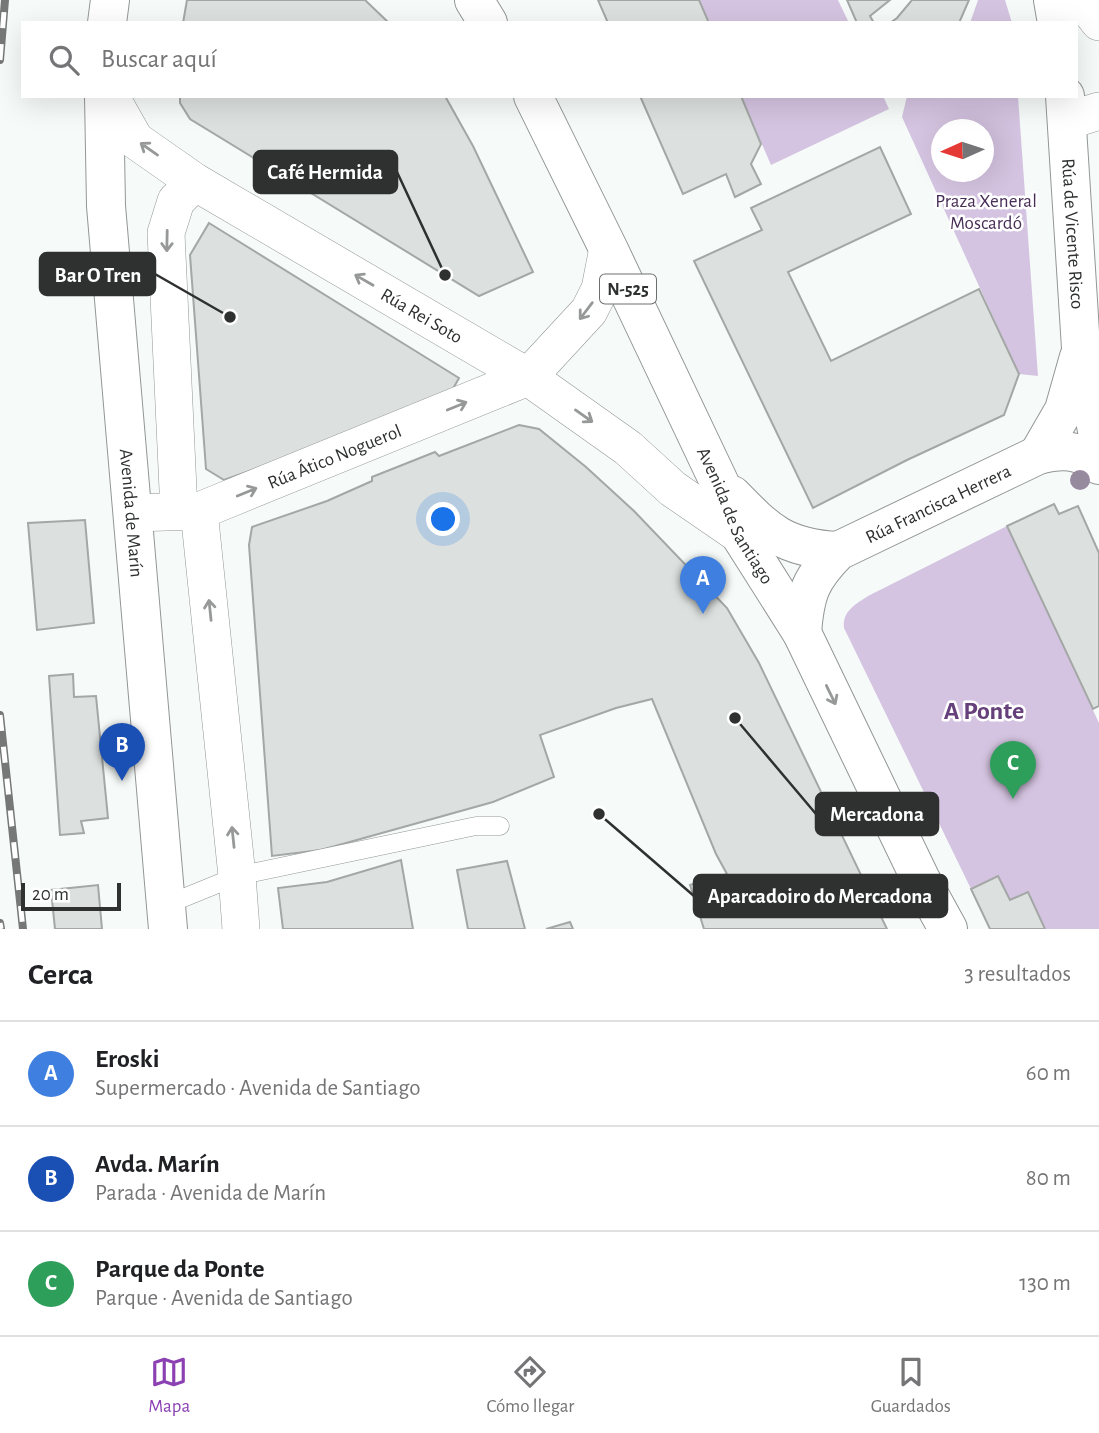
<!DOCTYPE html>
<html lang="es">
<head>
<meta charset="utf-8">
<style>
	body { margin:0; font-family:"Alegreya Sans",sans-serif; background:#f2f2f2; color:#202124 }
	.compass { position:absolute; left:931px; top:119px; width:63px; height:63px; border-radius:50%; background:#fff; box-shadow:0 7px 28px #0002; rotate:267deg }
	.scale { position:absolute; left:21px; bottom:18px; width:100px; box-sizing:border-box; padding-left:7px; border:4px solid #2f3130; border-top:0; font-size:19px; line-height:24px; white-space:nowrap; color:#2f3130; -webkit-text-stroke:5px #fff; paint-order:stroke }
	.you { position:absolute; left:444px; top:520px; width:24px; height:24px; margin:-18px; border:5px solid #fff; border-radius:50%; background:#1a73e8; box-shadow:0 0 0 10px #1a73e833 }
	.badge { display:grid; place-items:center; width:46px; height:46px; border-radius:50%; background:#8c41b2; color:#fff; font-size:23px; font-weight:700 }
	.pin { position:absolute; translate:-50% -58px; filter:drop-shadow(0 2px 4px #0008) }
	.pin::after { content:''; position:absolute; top:37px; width:24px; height:21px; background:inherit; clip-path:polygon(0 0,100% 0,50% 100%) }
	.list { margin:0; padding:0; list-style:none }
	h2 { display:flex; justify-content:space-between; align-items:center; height:91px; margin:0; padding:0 28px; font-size:30px }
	h2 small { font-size:23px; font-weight:400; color:#757577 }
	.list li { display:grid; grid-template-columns:46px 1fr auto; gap:21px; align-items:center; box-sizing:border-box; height:105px; padding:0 28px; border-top:2px solid #e0e0e0 }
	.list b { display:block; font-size:26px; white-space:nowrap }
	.list p { margin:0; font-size:23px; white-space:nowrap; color:#757577 }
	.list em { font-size:23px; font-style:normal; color:#757577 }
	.icon { flex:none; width:38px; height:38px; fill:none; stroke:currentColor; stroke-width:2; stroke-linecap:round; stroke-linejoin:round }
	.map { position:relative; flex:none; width:1099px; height:929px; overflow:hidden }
	.search { position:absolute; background:#fff; box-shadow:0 7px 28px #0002; left:21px; right:21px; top:21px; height:77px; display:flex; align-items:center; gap:18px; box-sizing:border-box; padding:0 24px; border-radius:0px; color:#757577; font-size:26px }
	.sheet { height:406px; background:#fff }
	nav { display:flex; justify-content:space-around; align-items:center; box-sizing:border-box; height:98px; border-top:2px solid #e0e0e0; background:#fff; font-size:19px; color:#757577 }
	nav a { display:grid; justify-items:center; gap:4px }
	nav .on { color:#8c41b2 }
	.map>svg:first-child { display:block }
</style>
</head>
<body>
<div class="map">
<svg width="1099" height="929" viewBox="0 0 1099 929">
	<rect width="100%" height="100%" fill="#f6fbf9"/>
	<path fill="#d5c4e1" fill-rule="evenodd" d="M699,0H838L849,23H709Z
		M978,0H1005L1012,23H970Z
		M741,96H883L889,109L771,165Z
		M907,96H1018L1038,376L1019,374L902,117ZM942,130H984V172H942Z
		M1007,526L1099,723V929H1044L1010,900L998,876L971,889L844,628C842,611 856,604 868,596Z"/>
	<path fill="#dce1df" stroke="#a3a7a5" stroke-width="2" d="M187,0H365L389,23H183Z
		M598,0H699L709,23H608Z
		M847,0H890L870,16L874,23H857Z
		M912,0H969L959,23H890L897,18Z
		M180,96H445L473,146L533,272L479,296L190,119L180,103Z
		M640,96H741L761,144L751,164L761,184L735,197L726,174L683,194Z
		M880,147L911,214L788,272L831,361L979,289L1019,374L1004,415L907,460L813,508L694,261L762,230L751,208Z
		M209,223L459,378L450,394L368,428L224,480L206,469L190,255Z
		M519,425L539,429L586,467L634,511L727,608L759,663L887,929H704L690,885L727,874L716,854L652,699L616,708L540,735L554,777L493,802L321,850L272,856L249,545L252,527L327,501L372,481V477L435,452L439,456Z
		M1054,504L1059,514L1078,506L1099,553V706L1093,709L1007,526Z
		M85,520L94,623L37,630L28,523Z
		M73,674L74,697L96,696L108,818L81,821L84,833L60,835L49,676Z
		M401,860L413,929H283L278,888L327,882Z
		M507,861L525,929H468L457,870Z
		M998,876L1010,900L1028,892L1045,929H990L971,889Z
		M98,885L102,929H55L51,890Z
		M570,922L573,929H546Z"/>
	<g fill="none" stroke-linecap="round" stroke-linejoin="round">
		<defs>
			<path id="lane" d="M166,905L237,876L476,826H500"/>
			<g id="street">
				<path d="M1082,0L1099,22"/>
				<path id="s1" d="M110,96L135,140L195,182L528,377L628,448L673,489L740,535"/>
				<path d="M1067,121L1099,111"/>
				<path d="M179,511L166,233L176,201L195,182"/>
				<path d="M199,511L237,876L241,929"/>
				<path id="s2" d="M133,513L199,511L528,377L589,311L600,289L608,248"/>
			</g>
			<g id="secondary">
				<path d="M1053,0L1057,23"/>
				<path d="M107,23L110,0"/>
				<path id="s3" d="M104,96L106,206L168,929"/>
				<path id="s4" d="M1065,96L1081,348L1099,441"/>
				<path d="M1038,455L1064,410L1079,357"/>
			</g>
			<g id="highway">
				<path d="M474,0L488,23"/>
				<path id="s5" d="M533,96L608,248L720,484L740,535L802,633L921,880L948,929"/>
				<path d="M732,495C768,532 784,548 838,551"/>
				<path id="s6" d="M802,633C805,594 810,579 838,551L1038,455C1062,449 1079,449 1099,465"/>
			</g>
		</defs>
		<use href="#lane" stroke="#929695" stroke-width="19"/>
		<use href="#street" stroke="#929695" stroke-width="38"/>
		<use href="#secondary" stroke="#929695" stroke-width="40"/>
		<use href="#highway" stroke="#929695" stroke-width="40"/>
		<use href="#lane" stroke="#fff" stroke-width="18"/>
		<use href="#street" stroke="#fff" stroke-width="37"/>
		<use href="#secondary" stroke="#fff" stroke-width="38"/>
		<use href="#highway" stroke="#fff" stroke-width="38"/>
		<defs>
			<path id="rail" d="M0,60L5,0
				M0,715L23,929
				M0,923L1,929"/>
		</defs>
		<use href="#rail" stroke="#757877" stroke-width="8"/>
		<use href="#rail" stroke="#fff" stroke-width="5" stroke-dasharray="16" stroke-linecap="butt"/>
	</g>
	<circle fill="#968a9f" cx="1080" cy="480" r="10"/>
	<defs><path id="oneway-shaft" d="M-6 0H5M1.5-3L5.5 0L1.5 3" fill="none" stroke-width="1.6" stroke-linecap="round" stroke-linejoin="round" transform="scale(1.75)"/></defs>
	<g stroke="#979898">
		<use href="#oneway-shaft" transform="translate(149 149) rotate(-145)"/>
		<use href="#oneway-shaft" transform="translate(167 241) rotate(91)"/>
		<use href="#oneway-shaft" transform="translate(364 280) rotate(-150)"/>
		<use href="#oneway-shaft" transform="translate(586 311) rotate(127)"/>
		<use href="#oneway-shaft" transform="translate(457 406) rotate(-22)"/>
		<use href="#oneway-shaft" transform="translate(584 416) rotate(35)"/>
		<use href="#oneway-shaft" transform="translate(247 492) rotate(-22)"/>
		<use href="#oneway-shaft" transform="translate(210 610) rotate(-96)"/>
		<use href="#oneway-shaft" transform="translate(831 695) rotate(64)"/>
		<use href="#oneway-shaft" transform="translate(233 837) rotate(-96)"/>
	</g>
	<g text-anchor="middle" stroke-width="5" stroke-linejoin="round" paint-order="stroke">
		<rect fill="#fff" stroke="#6d6f6e" stroke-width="2" x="600" y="274.5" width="56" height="29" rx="5"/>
		<g font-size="18" font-weight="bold" fill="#2f3130">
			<text x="628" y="295">N-525</text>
		</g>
		<g font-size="19" fill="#472e56" stroke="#fff">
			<text x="986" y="207">Praza Xeneral<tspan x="986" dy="22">Moscardó</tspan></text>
		</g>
		<g font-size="19" fill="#2f3130" stroke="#fff">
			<text dy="7" stroke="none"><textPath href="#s4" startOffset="138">Rúa de Vicente Risco</textPath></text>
			<text dy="7" stroke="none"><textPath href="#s1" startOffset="387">Rúa Rei Soto</textPath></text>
			<text dy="7" stroke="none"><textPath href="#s2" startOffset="212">Rúa Ático Noguerol</textPath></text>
			<text dy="7" stroke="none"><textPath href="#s6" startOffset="203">Rúa Francisca Herrera</textPath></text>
			<text dy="7" stroke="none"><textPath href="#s3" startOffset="418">Avenida de Marín</textPath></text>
			<text dy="7" stroke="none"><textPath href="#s5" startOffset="466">Avenida de Santiago</textPath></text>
		</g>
		<g font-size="26" font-weight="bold" fill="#65407a" stroke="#fff">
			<text x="984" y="719">A Ponte</text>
		</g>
	</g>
	<path fill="none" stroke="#2f3130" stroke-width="2.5" d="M445 275L397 172M230 317L155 274M735 718L816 814M599 814L694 896"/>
	<g fill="#2f3130" stroke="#fff" stroke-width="2.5">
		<circle cx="445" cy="275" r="7"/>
		<circle cx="230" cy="317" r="7"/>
		<circle cx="735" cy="718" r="7"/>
		<circle cx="599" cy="814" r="7"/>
	</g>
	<g fill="#2f3130" stroke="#2f3130" stroke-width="2.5">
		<rect x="254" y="151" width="143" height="42" rx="7"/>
		<rect x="40" y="253" width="115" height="42" rx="7"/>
		<rect x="816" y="793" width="122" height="42" rx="7"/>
		<rect x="694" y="875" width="253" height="42" rx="7"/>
	</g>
	<g font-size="21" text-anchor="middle" font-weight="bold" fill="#fff">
		<text x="325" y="179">Café Hermida</text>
		<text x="98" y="282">Bar O Tren</text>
		<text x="877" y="821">Mercadona</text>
		<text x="820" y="903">Aparcadoiro do Mercadona</text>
	</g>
</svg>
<svg class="compass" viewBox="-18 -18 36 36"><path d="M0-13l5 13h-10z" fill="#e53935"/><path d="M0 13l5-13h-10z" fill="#757577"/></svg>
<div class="scale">20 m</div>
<div class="you"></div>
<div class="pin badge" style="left:703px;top:614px;background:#3f7fe0">A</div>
<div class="pin badge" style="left:122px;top:781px;background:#1a4fb4">B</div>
<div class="pin badge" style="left:1013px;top:799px;background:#2e9e5b">C</div>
<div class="search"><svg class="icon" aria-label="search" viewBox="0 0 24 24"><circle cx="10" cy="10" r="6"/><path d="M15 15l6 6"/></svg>Buscar aquí</div>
</div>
<section class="sheet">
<h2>Cerca<small>3 resultados</small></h2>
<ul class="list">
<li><span class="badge" style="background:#3f7fe0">A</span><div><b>Eroski</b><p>Supermercado · Avenida de Santiago</p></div><em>60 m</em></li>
<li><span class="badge" style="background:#1a4fb4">B</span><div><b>Avda. Marín</b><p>Parada · Avenida de Marín</p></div><em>80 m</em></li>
<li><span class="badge" style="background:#2e9e5b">C</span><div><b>Parque da Ponte</b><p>Parque · Avenida de Santiago</p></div><em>130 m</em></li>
</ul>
</section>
<nav>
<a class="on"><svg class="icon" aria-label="map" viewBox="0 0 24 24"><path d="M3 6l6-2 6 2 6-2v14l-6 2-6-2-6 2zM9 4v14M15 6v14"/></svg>Mapa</a>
<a><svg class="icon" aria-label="directions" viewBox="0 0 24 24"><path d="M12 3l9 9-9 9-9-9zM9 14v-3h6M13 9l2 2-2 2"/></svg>Cómo llegar</a>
<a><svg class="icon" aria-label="saved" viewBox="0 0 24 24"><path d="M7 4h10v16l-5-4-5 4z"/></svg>Guardados</a>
</nav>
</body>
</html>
